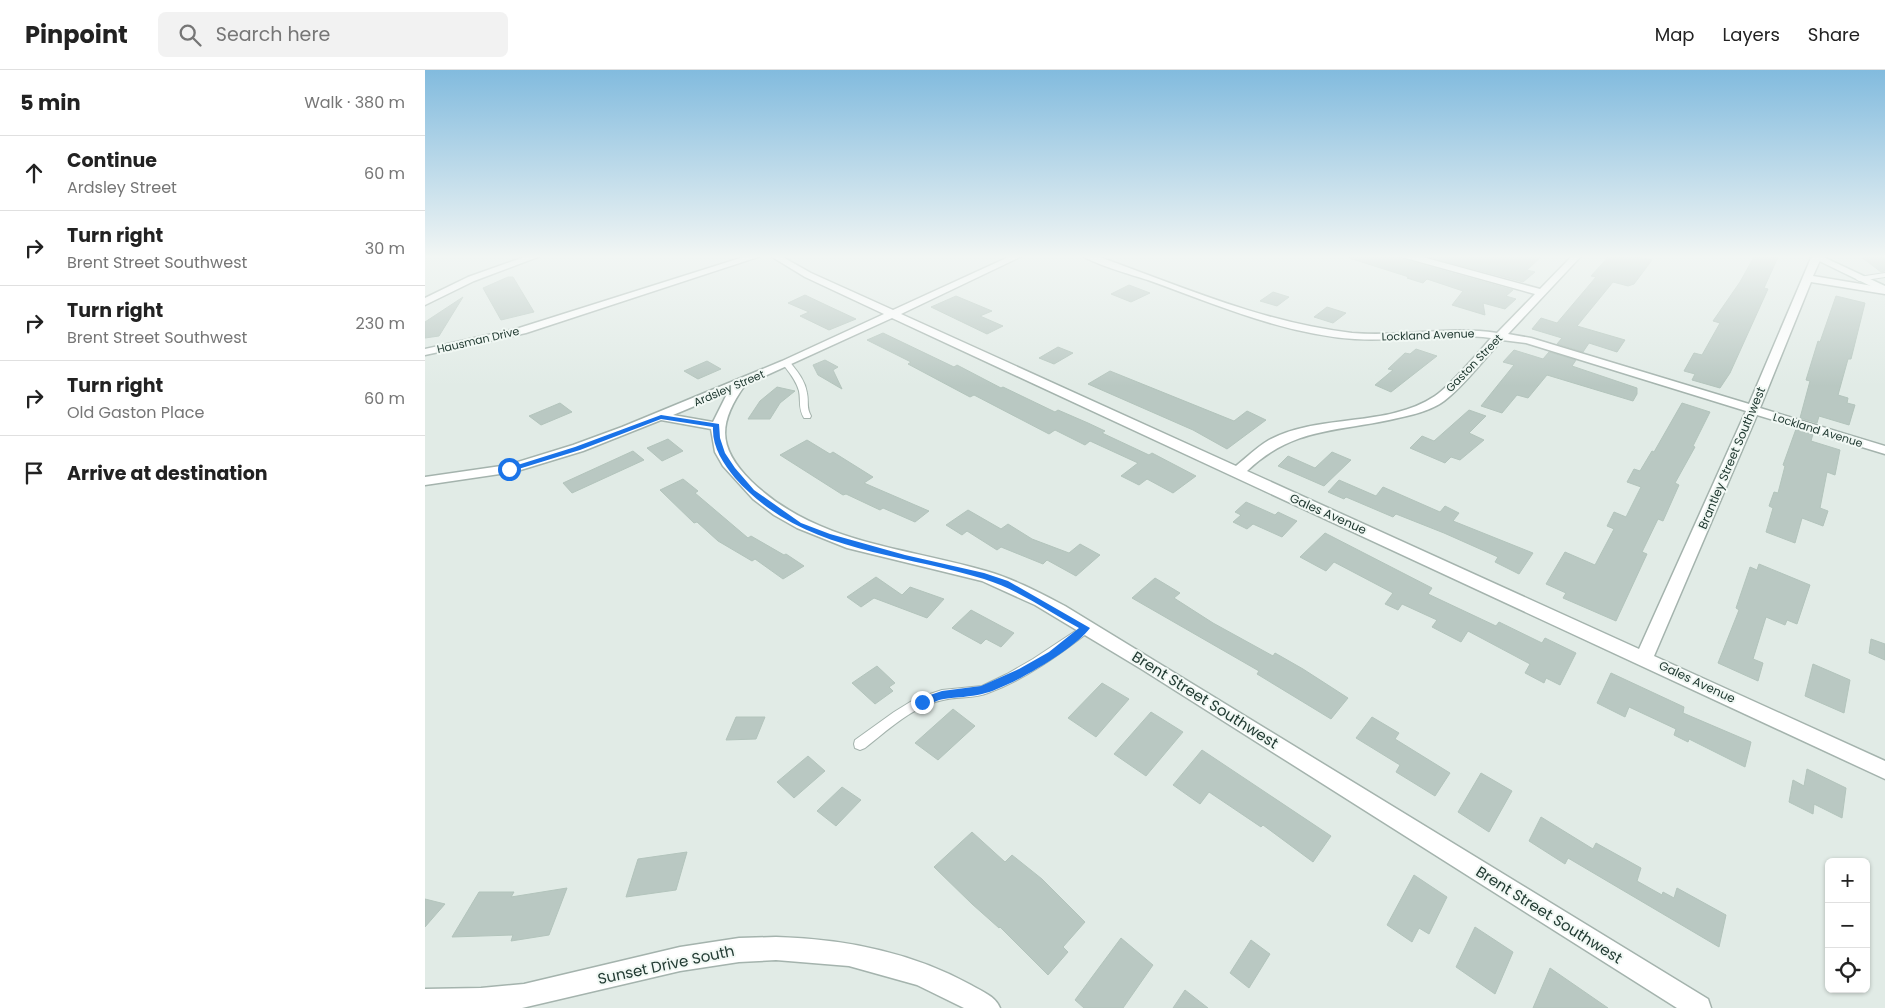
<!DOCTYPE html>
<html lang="en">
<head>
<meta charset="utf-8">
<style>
	body { margin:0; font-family:Poppins,sans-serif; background:#f2f2f2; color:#222 }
	.controls { position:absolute; right:15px; bottom:15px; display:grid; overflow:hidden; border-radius:8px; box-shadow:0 1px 4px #0004 }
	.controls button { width:45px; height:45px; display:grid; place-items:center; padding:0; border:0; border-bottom:1px solid #e0e0e0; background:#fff; color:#222; font:25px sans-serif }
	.stop { position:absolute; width:15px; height:15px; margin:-11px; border:4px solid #1a73e8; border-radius:50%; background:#fff }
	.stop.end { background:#1a73e8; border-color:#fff; box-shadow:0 1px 5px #0008 }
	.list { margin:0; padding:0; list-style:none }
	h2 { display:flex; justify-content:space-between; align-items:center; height:65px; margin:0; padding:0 20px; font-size:21px }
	h2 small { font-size:16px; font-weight:400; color:#767676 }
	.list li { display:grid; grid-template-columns:32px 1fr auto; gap:15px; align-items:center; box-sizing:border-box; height:75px; padding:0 20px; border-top:1px solid #e0e0e0 }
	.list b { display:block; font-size:19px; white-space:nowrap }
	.list p { margin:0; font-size:16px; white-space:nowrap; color:#767676 }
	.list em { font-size:16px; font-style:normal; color:#767676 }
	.icon { flex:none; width:28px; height:28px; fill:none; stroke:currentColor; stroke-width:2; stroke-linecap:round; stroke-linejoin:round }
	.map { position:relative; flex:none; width:1460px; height:938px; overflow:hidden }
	header { display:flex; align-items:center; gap:30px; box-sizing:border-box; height:70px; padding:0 25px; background:#fff; border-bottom:1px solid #e0e0e0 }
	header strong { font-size:24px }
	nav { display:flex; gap:28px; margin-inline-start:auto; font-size:18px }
	.search { width:350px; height:45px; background:#f2f2f2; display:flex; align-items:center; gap:12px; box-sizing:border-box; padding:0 18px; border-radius:8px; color:#767676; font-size:19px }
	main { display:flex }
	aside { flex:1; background:#fff }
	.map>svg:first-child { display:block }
</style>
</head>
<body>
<header>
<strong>Pinpoint</strong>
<div class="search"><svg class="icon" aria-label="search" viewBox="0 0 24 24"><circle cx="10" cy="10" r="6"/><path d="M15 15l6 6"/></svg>Search here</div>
<nav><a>Map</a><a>Layers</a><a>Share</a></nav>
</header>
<main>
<aside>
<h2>5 min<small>Walk · 380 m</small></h2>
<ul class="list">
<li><svg class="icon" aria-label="ahead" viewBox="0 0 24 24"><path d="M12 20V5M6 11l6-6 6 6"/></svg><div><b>Continue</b><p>Ardsley Street</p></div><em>60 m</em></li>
<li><svg class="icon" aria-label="right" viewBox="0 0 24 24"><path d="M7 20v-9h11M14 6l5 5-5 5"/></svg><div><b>Turn right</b><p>Brent Street Southwest</p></div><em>30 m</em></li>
<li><svg class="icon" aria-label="right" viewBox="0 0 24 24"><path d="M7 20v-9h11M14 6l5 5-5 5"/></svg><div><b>Turn right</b><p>Brent Street Southwest</p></div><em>230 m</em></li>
<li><svg class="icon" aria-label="right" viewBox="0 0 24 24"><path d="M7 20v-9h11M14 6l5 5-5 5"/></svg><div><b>Turn right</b><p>Old Gaston Place</p></div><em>60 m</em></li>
<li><svg class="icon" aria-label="arrive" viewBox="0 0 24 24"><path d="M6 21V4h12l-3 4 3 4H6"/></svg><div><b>Arrive at destination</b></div></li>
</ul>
</aside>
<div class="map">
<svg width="1460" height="938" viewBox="0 0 1460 938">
	<rect width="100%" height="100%" fill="#e1ebe6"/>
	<path fill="#b9c8c2" stroke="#b3c4bc" d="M924,185H974L976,189L1088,220L1081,226L1091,229L1080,239L1058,233L1060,245L1027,235L1038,221L1002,209L998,213L982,208L984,207L924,188Z
		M996,185H1118L1102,200L1110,202L1098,212Z
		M1185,185H1205L1227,190L1209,214L1203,216L1188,212L1152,256L1200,270L1192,282L1164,273L1158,282L1132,274L1137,268L1107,259L1116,248L1132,253L1171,207L1166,206Z
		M1330,185L1353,187L1339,218L1343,219L1305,303L1295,318L1267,310L1270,304L1259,301L1269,283L1277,285L1295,253L1288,251L1315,212Z
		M1434,185H1460V201L1456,202Z
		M83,207H88L109,242L76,250L58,218Z
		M704,215L725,223L706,232L686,224Z
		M848,222L864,227L852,236L835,231Z
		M380,225L401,235L431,249L404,260L375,246L384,242L363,233Z
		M531,226L567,241L555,246L578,256L562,264L506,237Z
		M1411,226L1440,233L1426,289H1423L1413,325L1423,328L1422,333L1430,335L1424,355L1394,346L1392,353L1375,348L1385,311L1381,310L1393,271L1395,272Z
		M38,227L14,266L0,268V252Z
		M902,237L921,243L908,253L889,247Z
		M458,263L529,297L532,295L576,318L578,317L630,342L633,340L663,353L680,361L677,363L724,385L727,383L771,406L748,423L722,409L714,415L696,406L713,393L665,371L660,375L630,360L624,364L549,325L545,327L483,294L486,292L442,270Z
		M633,277L648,283L629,294L614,288Z
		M991,279L1012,286L966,322L950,315L968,300L963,299L980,283L985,284Z
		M1089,280L1118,289L1124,282L1151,290L1147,296L1212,318V324L1208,331L1122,305L1103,328L1092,325L1077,343L1056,336L1089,295L1078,292Z
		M400,290L413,297L408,300L417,319L393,305L388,295Z
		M282,291L296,299L273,309L259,301Z
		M685,301L809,351L822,341L841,350L802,379L768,360L663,314Z
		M352,317L370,321L355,333L345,349H323L335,331Z
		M135,333L147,342L116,355L104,346Z
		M1257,333L1285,342L1268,376L1270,377L1250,413L1254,415L1238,451L1233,449L1217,482L1222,484L1191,551L1138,528L1141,523L1121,514L1140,482L1170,495L1189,459L1182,456L1189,442L1201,447L1216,417L1202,412L1209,399L1215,401L1227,381L1229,382Z
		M1044,340L1061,346L1044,363L1059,370L1035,390L1026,387L1020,393L985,378L997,366L1009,371Z
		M1371,359L1388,364L1386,371L1415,380L1410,405L1402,402L1395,438L1403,441L1398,456L1377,448L1370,473L1341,462L1348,438L1344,436L1349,422L1353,423L1360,396L1358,395Z
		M243,369L258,381L237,391L222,378Z
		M382,370L405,384L408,382L448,407L439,413L504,441L490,452L458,438L455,440L421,424L418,425L355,385Z
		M208,381L219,390L147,423L138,413Z
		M907,382L926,390L899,416L853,396L863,386L890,398Z
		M258,409L273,421L270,423L323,468L326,466L359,485L361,484L379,496L358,509L330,489L327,491L293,471L272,452L269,453L235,420Z
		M914,410L951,426L958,417L1015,442L1020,436L1034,443L1028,451L1108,483L1094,504L1070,492L1073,487L1019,463L971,444L968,447L921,427L919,429L903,422Z
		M821,432L850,445L853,442L872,451L857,467L828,454L822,459L808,452L816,445L810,442Z
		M543,440L576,459L583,454L607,469L644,483L655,474L675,485L651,506L622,490L618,494L576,477L572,480L542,461L537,465L521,455Z
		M900,463L1007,518L1003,524L1071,556L1074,552L1117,573L1120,568L1151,583L1135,615L1121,608L1119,613L1100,603L1105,594L1043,561L1036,572L1007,557L1012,550L977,534L973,540L960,534L968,523L909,492L901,501L875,487Z
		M1334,494L1385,515L1372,554L1362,550L1360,555L1341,547L1328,589L1338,593L1333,611L1293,593L1314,540L1311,538L1325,497L1332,500Z
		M451,507L477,525L485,517L519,529L502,548L449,528L436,537L422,527Z
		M730,508L755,523L749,528L788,553L848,586L850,583L878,599L923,628L906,649L832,604L834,601L707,528Z
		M546,540L589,563L576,577L561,569L556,574L527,558Z
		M1446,569L1460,574V590L1444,583Z
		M1388,594L1425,610L1419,643L1380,626Z
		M452,596L470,613L464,617L468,621L450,634L427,613Z
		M1186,603L1259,637L1258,643L1326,672L1320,697L1264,669L1263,672L1249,665L1251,659L1204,637L1200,647L1172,633Z
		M677,613L704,629L671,667L643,648Z
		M528,639L550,656L513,690L490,673Z
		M726,642L758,662L721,706L689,684Z
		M311,647H340L331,669L301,670Z
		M947,647L974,663L970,669L1025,703L1010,726L971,702L975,695L931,668Z
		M777,680L906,766L888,792L838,755L836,757L784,722L775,734L748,715Z
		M383,686L400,701L369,728L352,712Z
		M1382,699L1421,718L1417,748L1389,734L1388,744L1364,732L1368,710L1379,716Z
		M1056,703L1087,721L1064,762L1033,742Z
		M417,717L436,730L411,756L392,741Z
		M1116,747L1168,779L1171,773L1216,798L1212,811L1237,825L1238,822L1249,828L1252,818L1301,845L1294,877L1143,788L1140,794L1104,771Z
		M547,762L580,792L587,785L617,809L660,852L638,877L643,882L623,905L575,857L574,858L547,834L509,797Z
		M262,782L251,820L201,827L213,789Z
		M989,805L1022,827L1004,864L994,858L987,872L962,855Z
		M142,818L124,865L86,871L88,865L27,867L54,822H89L86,827Z
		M0,829L20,834L0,857Z
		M1050,857L1088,882L1070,924L1031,897Z
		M696,868L728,895L698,938H659L650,930Z
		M826,870L845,884L824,918L805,903Z
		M1125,898L1183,938H1108Z
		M760,920L783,938H748Z"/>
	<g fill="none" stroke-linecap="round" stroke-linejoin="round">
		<defs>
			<path id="service" d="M1460,203V207L1434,211L1431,209L1434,207Z
				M358,291H364C372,301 380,310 382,323C384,333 381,337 386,346L385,348H379C373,338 376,331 374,321C371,310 364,302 357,293Z
				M661,554L665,555L667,558L665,561C634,585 601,609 563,623C549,629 533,626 518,630C488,636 463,660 440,678L435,680L430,678L429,674L430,670L469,642L490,629L517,620L557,616L582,604L608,589Z"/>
			<path id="minor" d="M105,185H118L49,211L0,235V228L43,207Z
				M325,185H339L101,263L0,285V279L94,258Z
				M344,185H354L386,203L468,240L588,185H599L476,244L811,396C822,387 832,377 844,370C895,343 962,358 1010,326C1026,315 1052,284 1066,268C1021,262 975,272 930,269C858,264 790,234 723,210C710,206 663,192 657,185H669C753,215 838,253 927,263C976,267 1024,256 1072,263L1110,224L977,187L976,185H990L1115,219L1148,185H1157L1083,264L1106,268L1324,334L1386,188L1394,186L1396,188L1388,206L1460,218V224L1386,212L1335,338L1460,376V384L1332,345L1229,586L1460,691V709L467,248L320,315C293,353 292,377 326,411C391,474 479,477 561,501C589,509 615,523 640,536L1283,929L1286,938H1252L718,600L610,535L557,511L422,478L372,458L349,445L328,429L298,396L290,382L286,359L236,350L158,381L89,402L0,415V407L83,395L148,375L197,357L357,291L459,244L380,207ZM1077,270L1101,273L1321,341L1214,579L822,401C869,356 915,362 973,348C988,345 1007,340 1019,331C1037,318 1061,287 1077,270ZM303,322L288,352L248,345Z
				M351,867C420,869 486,882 546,915C558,922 570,926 575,938H539L492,915L424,896L351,890L314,892L255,901L97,938H0V919L56,918L99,914L255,877L314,868Z"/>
			<path id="secondary" d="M1382,185H1394L1460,216V223Z"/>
		</defs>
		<use href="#service" stroke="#a4b3ad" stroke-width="2"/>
		<use href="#minor" stroke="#a4b3ad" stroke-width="3"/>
		<use href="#secondary" stroke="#a0b6ad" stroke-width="3"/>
		<use href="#service" fill="#fff" fill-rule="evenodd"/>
		<use href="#minor" fill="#fff" fill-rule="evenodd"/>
		<use href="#secondary" fill="#fff" fill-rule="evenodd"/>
	</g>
	<linearGradient id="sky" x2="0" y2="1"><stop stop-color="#82bbde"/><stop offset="0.59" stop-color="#f2f6f4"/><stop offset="1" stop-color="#f2f6f4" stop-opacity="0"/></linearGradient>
	<rect width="1460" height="316" fill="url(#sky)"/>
	<path fill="#1a73e8" d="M236,345L294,354L295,368L300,383L310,398L329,420L376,453L405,464L480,485L559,503L583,511L665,558C650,579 584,618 557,624C545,627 532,627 519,629C511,630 501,637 493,635V629L517,621L556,616L594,599L624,582L654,558C623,541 592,519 559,509C471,482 376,482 310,408C298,393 287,377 288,357L236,349L155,380L87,401L80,399L150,377Z"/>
	<g text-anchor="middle" stroke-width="4" stroke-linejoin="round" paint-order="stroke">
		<g font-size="11" fill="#223b33" stroke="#f1f8f4">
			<text transform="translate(1003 265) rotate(-2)" y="4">Lockland Avenue</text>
			<text transform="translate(53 270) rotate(-13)" y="4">Hausman Drive</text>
			<text transform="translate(1049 293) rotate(-46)" y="4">Gaston Street</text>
			<text transform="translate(304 318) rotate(-23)" y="4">Ardsley Street</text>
			<text transform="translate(1393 360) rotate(17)" y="4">Lockland Avenue</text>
		</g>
		<g font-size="12" fill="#223b33" stroke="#f1f8f4">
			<text transform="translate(1307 388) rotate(-67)" y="4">Brantley Street Southwest</text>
			<text transform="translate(903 444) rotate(24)" y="4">Gales Avenue</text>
			<text transform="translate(1272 612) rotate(25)" y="4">Gales Avenue</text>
		</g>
		<g font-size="15" fill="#223b33" stroke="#f1f8f4">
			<text transform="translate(780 630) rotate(32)" y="5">Brent Street Southwest</text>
			<text transform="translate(1124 845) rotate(32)" y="5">Brent Street Southwest</text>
			<text transform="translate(241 895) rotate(-12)" y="5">Sunset Drive South</text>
		</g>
	</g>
</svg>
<div class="controls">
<button>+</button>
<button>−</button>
<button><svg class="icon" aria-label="locate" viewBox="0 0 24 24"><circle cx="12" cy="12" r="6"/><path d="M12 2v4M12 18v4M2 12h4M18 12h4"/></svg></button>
</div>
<div class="stop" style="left:84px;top:399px"></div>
<div class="stop end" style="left:497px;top:632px"></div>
</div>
</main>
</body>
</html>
